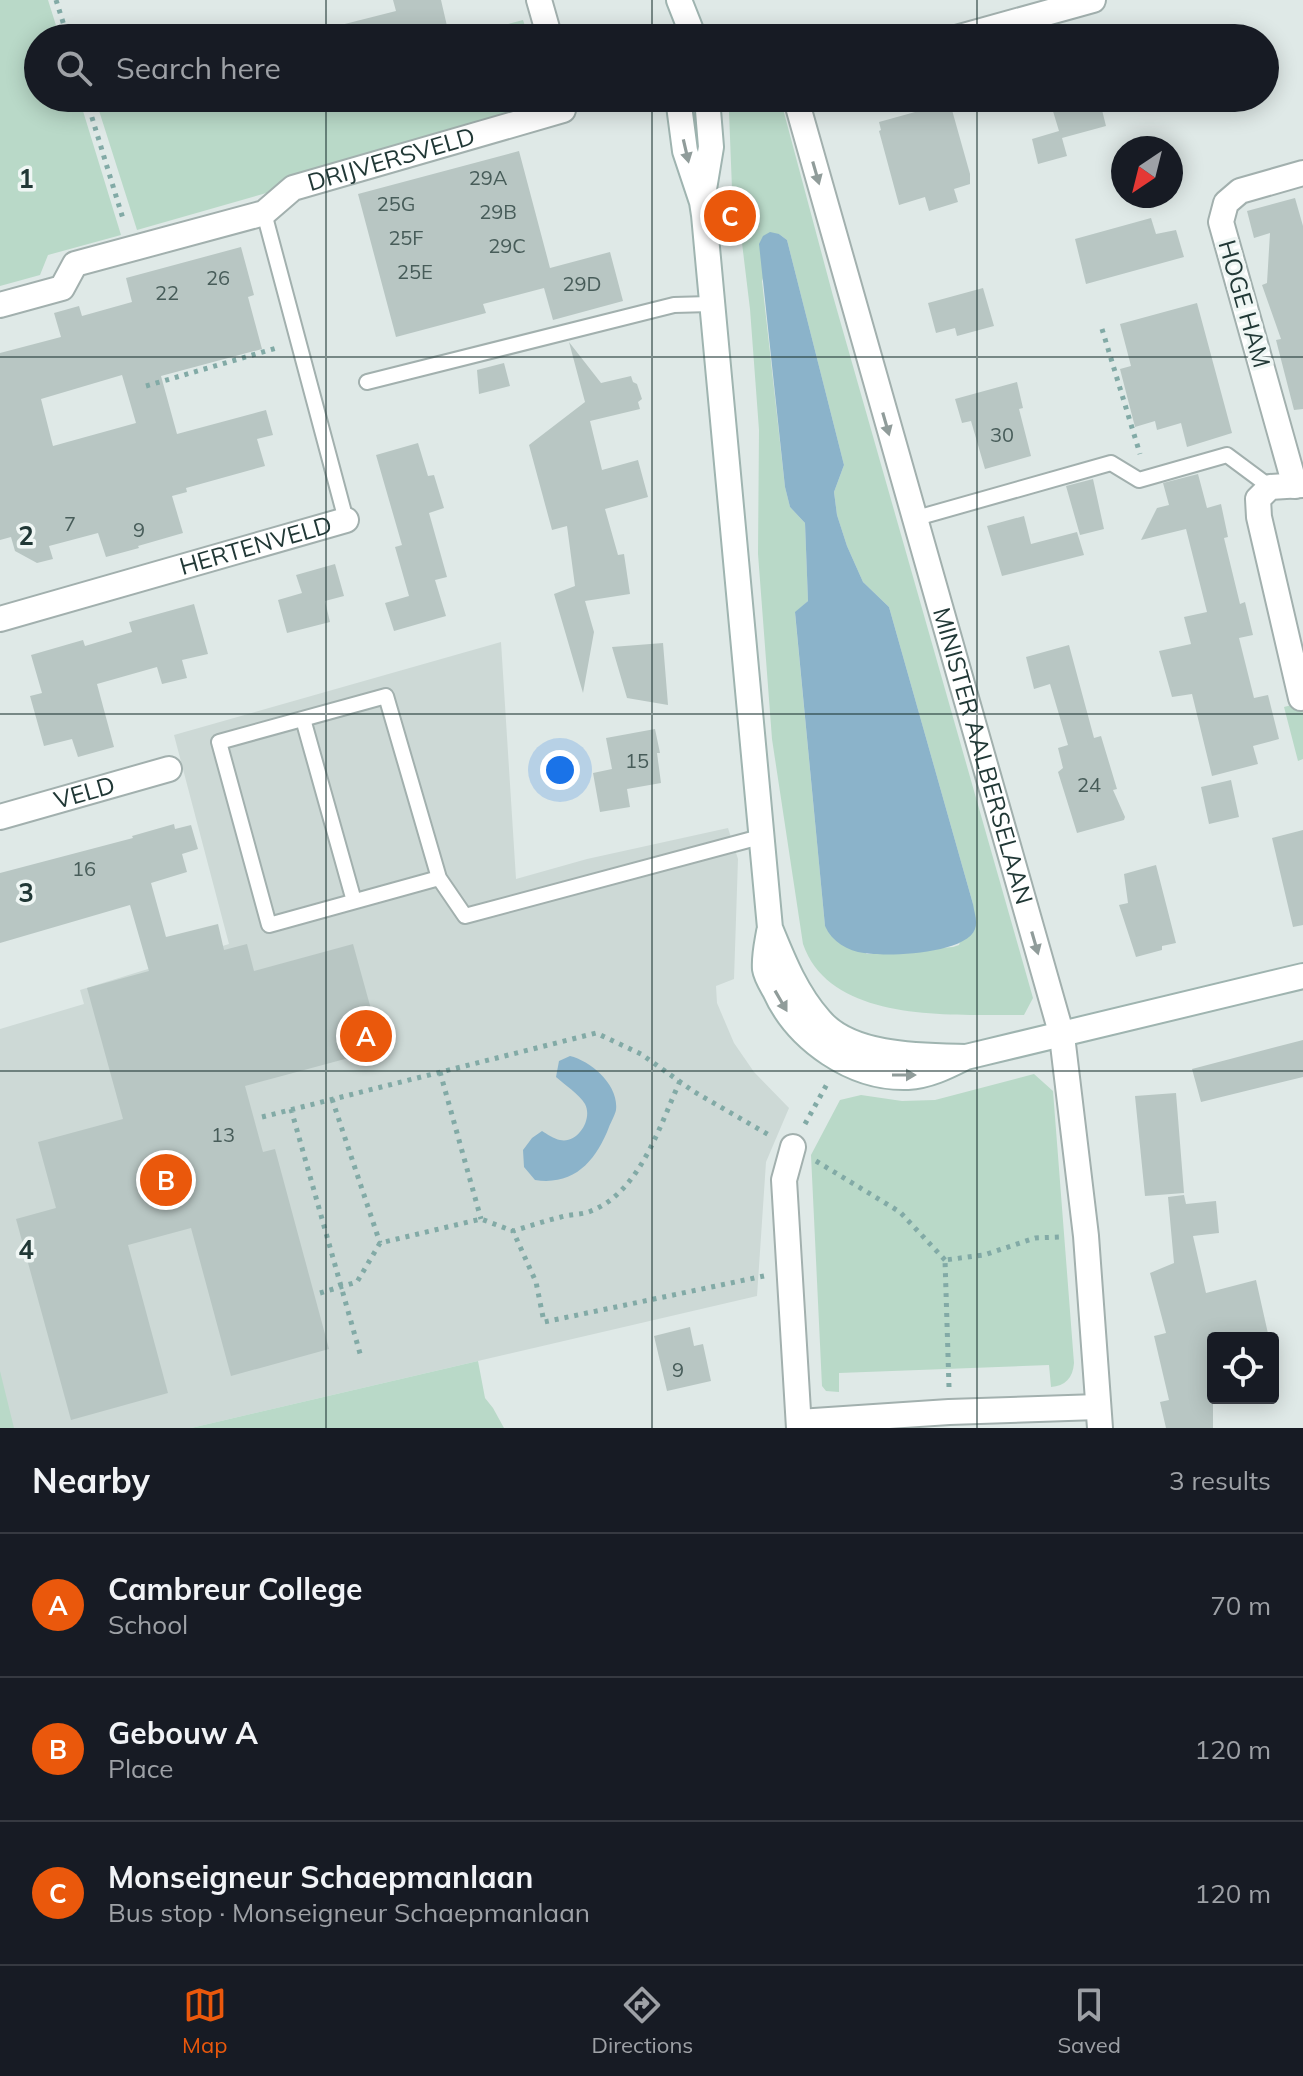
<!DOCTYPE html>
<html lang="en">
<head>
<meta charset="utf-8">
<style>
	body { margin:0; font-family:Mulish,sans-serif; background:#20242c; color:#f1f3f6 }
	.controls { position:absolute; right:24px; bottom:24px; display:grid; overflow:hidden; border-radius:8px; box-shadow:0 4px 20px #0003 }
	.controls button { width:72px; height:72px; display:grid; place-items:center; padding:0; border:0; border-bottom:2px solid #363941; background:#171b24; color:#f1f3f6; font:40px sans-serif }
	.compass { position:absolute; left:1111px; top:136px; width:72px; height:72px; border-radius:50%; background:#171b24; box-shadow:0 4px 20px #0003; rotate:215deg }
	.you { position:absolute; left:560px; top:770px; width:28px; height:28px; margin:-20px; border:6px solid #fff; border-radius:50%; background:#1a73e8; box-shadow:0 0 0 12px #1a73e833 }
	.badge { display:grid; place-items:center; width:52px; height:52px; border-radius:50%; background:#ea580c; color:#fff; font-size:26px; font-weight:700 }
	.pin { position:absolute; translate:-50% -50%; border:4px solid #fff; box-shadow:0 2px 8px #0006 }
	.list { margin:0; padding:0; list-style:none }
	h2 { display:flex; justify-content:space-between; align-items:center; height:104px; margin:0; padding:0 32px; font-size:34px }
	h2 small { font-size:26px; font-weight:400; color:#9ea1a6 }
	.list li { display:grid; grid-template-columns:52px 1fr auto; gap:24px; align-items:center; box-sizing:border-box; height:144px; padding:0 32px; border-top:2px solid #363941 }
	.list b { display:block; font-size:30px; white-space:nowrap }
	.list p { margin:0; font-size:26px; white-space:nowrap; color:#9ea1a6 }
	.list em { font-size:26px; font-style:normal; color:#9ea1a6 }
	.icon { flex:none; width:44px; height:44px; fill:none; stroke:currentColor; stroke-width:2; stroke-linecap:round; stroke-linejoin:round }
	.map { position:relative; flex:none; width:1303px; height:1428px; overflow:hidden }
	.search { position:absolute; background:#171b24; box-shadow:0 4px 20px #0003; left:24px; right:24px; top:24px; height:88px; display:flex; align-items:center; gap:20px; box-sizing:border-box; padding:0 28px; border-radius:44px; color:#9ea1a6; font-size:30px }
	.sheet { height:536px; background:#171b24 }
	nav { display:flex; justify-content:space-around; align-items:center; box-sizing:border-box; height:112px; border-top:2px solid #363941; background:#171b24; font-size:22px; color:#9ea1a6 }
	nav a { display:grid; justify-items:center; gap:4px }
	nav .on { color:#ea580c }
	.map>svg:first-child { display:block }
</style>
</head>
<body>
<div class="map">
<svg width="1303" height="1428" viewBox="0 0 1303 1428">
	<rect width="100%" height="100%" fill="#dfe9e7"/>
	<path fill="#cdd9d6" d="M501,642L516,879L587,859L728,828L738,859L734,979L716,986L717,1003L734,1043L754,1072L789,1108L766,1162L757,1296L191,1428H0V1029L84,1004L80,990L229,944L174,735Z"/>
	<path fill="#b9d9c8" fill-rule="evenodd" d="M0,0H48L60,38H38V98H79L121,235L48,255L40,275L0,286Z
		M523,20L529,38H455Z
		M95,98H545L547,105L283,179L277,190L137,230Z
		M783,109L833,296L1033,998L1024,1015C956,1014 831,1025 803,944L772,739L758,554L759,430L750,309L742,243L732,189L729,112ZM779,234L787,240L844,465L834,492L837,515L847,546L863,582L889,607L973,904L959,945L953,947L867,954L825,926L795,613L808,601L805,523L790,507L785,487L762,281Z
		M1303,702V759L1298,761L1284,707Z
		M1034,1074L1053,1091L1074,1363C1073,1378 1065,1386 1051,1387L1049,1365L839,1373V1392L826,1391L822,1386L811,1155L840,1100L861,1095L902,1101L935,1100Z
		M478,1361L485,1398L493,1408L504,1428H191Z
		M0,1371L14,1428H0Z"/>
	<path fill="#8bb3ca" d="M770,232L779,234L787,240L844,465L834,492L837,515L847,546L863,582L889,607L973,904C974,912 978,921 975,929C966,954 887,957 864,953C848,951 832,942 825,926L795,612L808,601L805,523L790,507L785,487L759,244L763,236Z
		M570,1056C591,1061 619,1085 616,1110C615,1115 611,1122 609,1127C596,1161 574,1186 535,1180L524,1167L523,1150L532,1138L542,1131C547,1134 554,1139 560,1140C578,1144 593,1119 585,1104C579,1094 565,1085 556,1077L559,1061Z"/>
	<path fill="#b8c6c3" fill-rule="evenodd" d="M393,0H441L447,26L403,38H326L325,29L396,11Z
		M1049,98H1099L1106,126L1062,138L1067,156L1038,164L1032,139L1059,131Z
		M944,104L946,112L952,110L970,174V184L954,189L958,202L929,211L925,197L899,205L879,131L881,130L879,122Z
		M519,151L550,268L610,252L623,301L553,320L544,288L483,304L486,313L396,337L358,194Z
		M1295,198L1303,226V409L1294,410L1276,340L1281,339L1262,285L1267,283L1270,233L1254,238L1247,211Z
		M1151,218L1156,234L1176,230L1184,257L1086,284L1075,239Z
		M241,247L254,295L248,297L262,349L161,376L177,434L266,410L273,435L257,439L265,466L186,488L187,492L172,496L183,533L138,546L139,548L106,557L98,533L49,546L53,559L37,563L15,551L11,537L0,540V353L61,337L54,313L79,306L82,316L132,302L126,278ZM122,375L136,423L53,446L41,399Z
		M983,288L994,326L957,336L955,328L936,333L928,303Z
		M1197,303L1232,433L1187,447L1181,423L1157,430L1155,421L1135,427L1120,369L1131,366L1120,324Z
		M569,342L601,383L631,376L633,382L637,384L642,399L638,402L640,409L590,421L602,470L638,460L648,497L605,509L618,555L624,554L630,594L585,601L594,632L583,693L554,594L575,586L567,526L552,530L529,445L585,402Z
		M504,363L510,386L479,394L477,370Z
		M1017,382L1023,408L1019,409L1031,456L985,469L971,421L962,423L955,399Z
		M418,443L428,476L434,475L444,508L429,513L447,577L435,580L446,616L394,631L385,603L409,596L395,547L402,545L376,455Z
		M1198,474L1207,508L1221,504L1228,537L1224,538L1240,604L1245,602L1253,635L1239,638L1254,698L1268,695L1279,739L1253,746L1258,764L1212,776L1192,694L1172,697L1159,651L1191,644L1184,617L1207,612L1186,529L1141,540L1157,508L1169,505L1163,483Z
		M1093,479L1104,529L1080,535L1066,486Z
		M1024,516L1031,544L1077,532L1084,555L1002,576L987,526Z
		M335,564L344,596L325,601L330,622L287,633L278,600L302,593L296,575Z
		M194,604L208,654L182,660L187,678L162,684L157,667L97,684L114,747L78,757L72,739L44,746L30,696L42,693L31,655L83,640L85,646L132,632L129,622Z
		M663,643L668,705L627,698L612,647Z
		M1069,645L1094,738L1101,736L1117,789L1113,790L1125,817L1124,820L1077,833L1058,772L1063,768L1058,748L1068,745L1050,684L1034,689L1026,657Z
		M655,729L660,753H657L661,783L627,789L630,807L600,812L593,773L612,769L606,738Z
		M1231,780L1239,817L1209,824L1201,787Z
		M174,824L175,829L191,825L198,849L182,854L187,872L151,883L166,937L218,924L224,950L247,944L254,971L353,944L382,1049L245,1086L263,1152L275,1149L329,1349L231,1376L191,1228L128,1245L168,1393L71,1420L16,1219L56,1208L38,1142L123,1119L87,988L149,971L130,905L0,943V873L133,838L132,836Z
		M1303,830V925L1293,927L1272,838Z
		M1156,865L1176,943L1162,946V950L1136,957L1119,905L1128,903L1124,874Z
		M1303,1040V1077L1201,1102L1192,1069Z
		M1176,1093L1184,1193L1145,1196L1135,1096Z
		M1184,1195L1186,1204L1216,1201L1219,1233L1193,1236L1206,1293L1256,1280L1269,1338H1213V1428H1166L1160,1402L1169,1400L1154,1336L1166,1333L1150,1273L1174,1263L1168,1197Z
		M690,1327L694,1346L703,1344L711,1381L667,1391L654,1336Z"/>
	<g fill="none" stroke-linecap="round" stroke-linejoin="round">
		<defs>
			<path id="service" d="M264,213L346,520
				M367,382L674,305L710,304
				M913,519L1111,463L1139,480L1227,455L1270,487
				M303,719L354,901
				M439,878L386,696L219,742L269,925L439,878L465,916L760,837"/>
			<g id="minor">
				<path d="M539,0L547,28"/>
				<path d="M956,38L1093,0"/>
				<path id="s1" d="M798,98L797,103L1062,1036L1086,1236L1100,1428"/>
				<path id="s2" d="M0,305L62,288L75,264L264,213L293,188L563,110"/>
				<path d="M1295,486L1221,222L1226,203L1240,191L1303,173"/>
				<path id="s3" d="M0,619L346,520"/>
				<path d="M1301,698L1259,517L1258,499L1270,487L1303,485"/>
				<path id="s4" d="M0,817L169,769"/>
				<path d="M793,1147L784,1180L799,1428"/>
				<path d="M799,1422L949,1412L1098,1407"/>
			</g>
			<path id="secondary" d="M679,0L694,38
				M678,98L685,151L702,202L704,215L770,928C783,960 796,993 820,1020C851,1057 923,1056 966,1057
				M703,195L711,147L707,98
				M769,932C767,944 764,956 765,969C766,976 771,984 775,991C797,1040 853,1079 908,1077C929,1076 948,1066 966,1057L1303,976"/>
		</defs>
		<use href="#service" stroke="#a2b0ae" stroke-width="18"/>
		<use href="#minor" stroke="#a2b0ae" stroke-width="28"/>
		<use href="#secondary" stroke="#9fb4b0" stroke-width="28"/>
		<path stroke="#82aaa6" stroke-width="5" stroke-dasharray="4 6" stroke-linecap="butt" d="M56,0L68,38
			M86,98L124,222
			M588,106L654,99
			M1102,329L1140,454
			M146,386L280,347
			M440,1072L481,1219
			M680,1081C660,1125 640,1192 591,1211C582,1215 570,1214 561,1217C545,1221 529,1226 513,1231L536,1282L544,1322L764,1276
			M332,1099L380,1243
			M291,1109L361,1357
			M262,1117L596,1033L641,1054L693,1091L769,1135
			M805,1124L827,1084
			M816,1161L900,1212L945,1260
			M320,1293L357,1282L380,1243L481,1219L513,1231
			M949,1387L945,1260L984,1255L1035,1238L1061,1237"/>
		<use href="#service" stroke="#fff" stroke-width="14"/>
		<use href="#minor" stroke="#fff" stroke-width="24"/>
		<use href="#secondary" stroke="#fff" stroke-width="24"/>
	</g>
	<defs><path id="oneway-solid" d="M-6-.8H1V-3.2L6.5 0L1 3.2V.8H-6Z" transform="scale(2)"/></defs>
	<g fill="#909c9a">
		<use href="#oneway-solid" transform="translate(686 151) rotate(77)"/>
		<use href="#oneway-solid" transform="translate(816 173) rotate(74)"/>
		<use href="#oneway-solid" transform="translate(886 424) rotate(74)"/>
		<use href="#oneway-solid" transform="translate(1035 943) rotate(74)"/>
		<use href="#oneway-solid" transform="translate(781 1001) rotate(60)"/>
		<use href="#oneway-solid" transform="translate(904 1075)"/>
	</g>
	<path fill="none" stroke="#213836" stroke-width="2" stroke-opacity="0.55" d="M326,0V38M652,0V38M977,0V38M326,98V1428M652,98V1428M977,98V1428M0,357H1303M0,714H1303M0,1071H1303"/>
	<g text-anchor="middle" stroke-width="7" stroke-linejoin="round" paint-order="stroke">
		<g font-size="20" fill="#475c59">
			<text x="488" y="185">29A</text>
			<text x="396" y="211">25G</text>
			<text x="498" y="219">29B</text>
			<text x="406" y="245">25F</text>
			<text x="507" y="253">29C</text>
			<text x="415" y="279">25E</text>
			<text x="218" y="285">26</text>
			<text x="582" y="291">29D</text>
			<text x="167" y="300">22</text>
			<text x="1002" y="442">30</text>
			<text x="70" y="531">7</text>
			<text x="139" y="537">9</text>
			<text x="637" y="768">15</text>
			<text x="1089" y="792">24</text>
			<text x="84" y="876">16</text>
			<text x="223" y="1142">13</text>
			<text x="678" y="1377">9</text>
		</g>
		<g font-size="24" fill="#213836" stroke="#eff6f4">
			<text dy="8" stroke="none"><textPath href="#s2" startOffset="428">DRIJVERSVELD</textPath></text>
			<text transform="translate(1244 304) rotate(74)" y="8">HOGE HAM</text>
			<text dy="8" stroke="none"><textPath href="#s3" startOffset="266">HERTENVELD</textPath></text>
			<text dy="8" stroke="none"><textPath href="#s1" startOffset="684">MINISTER AALBERSELAAN</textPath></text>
			<text dy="8" stroke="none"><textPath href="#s4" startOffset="88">VELD</textPath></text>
		</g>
	</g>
	<g font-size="26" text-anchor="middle" font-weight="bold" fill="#213836" stroke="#eff6f4" stroke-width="7" stroke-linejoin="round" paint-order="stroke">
		<text x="26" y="188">1</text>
		<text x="26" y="545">2</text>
		<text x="26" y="902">3</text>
		<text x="26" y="1259">4</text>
	</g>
</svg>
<div class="controls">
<button><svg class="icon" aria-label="locate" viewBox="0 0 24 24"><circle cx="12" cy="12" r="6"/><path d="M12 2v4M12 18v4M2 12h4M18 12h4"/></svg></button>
</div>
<svg class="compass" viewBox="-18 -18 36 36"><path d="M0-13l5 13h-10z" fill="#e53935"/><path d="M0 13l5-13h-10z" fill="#9ea1a6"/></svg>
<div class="you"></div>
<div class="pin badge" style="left:366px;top:1036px">A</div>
<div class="pin badge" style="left:166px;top:1180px">B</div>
<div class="pin badge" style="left:730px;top:216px">C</div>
<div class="search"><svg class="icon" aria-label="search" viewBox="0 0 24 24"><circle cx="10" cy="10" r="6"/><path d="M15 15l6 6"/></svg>Search here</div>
</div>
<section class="sheet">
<h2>Nearby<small>3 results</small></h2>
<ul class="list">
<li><span class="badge">A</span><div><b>Cambreur College</b><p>School</p></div><em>70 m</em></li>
<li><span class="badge">B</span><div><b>Gebouw A</b><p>Place</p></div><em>120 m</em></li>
<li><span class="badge">C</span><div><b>Monseigneur Schaepmanlaan</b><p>Bus stop · Monseigneur Schaepmanlaan</p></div><em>120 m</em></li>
</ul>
</section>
<nav>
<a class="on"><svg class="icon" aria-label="map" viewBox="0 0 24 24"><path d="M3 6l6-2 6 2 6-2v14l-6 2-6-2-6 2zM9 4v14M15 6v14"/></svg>Map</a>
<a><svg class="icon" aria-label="directions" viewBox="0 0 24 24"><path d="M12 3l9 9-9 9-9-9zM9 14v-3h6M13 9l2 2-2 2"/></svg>Directions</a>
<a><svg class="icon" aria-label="saved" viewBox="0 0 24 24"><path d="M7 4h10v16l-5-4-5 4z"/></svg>Saved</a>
</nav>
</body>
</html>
